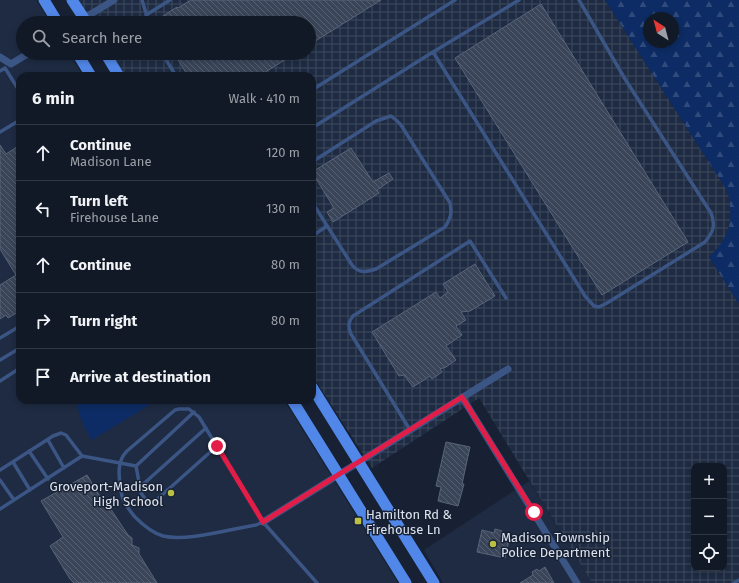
<!DOCTYPE html>
<html lang="en">
<head>
<meta charset="utf-8">
<style>
	body { margin:0; font-family:"Fira Sans",sans-serif; background:#1a222e; color:#f1f3f6 }
	.controls { position:absolute; right:12px; bottom:12px; display:grid; overflow:hidden; border-radius:8px; box-shadow:0 2px 6px #0003 }
	.controls button { width:36px; height:36px; display:grid; place-items:center; padding:0; border:0; border-bottom:1px solid #303843; background:#111926; color:#f1f3f6; font:20px sans-serif }
	.compass { position:absolute; left:643px; top:12px; width:36px; height:36px; border-radius:50%; background:#111926; box-shadow:0 2px 6px #0003; rotate:324deg }
	.stop { position:absolute; width:12px; height:12px; margin:-9px; border:3px solid #e11d48; border-radius:50%; background:#fff }
	.stop.end { background:#e11d48; border-color:#fff; box-shadow:0 1px 4px #0008 }
	.list { margin:0; padding:0; list-style:none }
	h2 { display:flex; justify-content:space-between; align-items:center; height:52px; margin:0; padding:0 16px; font-size:17px }
	h2 small { font-size:13px; font-weight:400; color:#9ca0a7 }
	.list li { display:grid; grid-template-columns:26px 1fr auto; gap:12px; align-items:center; box-sizing:border-box; height:56px; padding:0 16px; border-top:1px solid #303843 }
	.list b { display:block; font-size:15px; white-space:nowrap }
	.list p { margin:0; font-size:13px; white-space:nowrap; color:#9ca0a7 }
	.list em { font-size:13px; font-style:normal; color:#9ca0a7 }
	.icon { flex:none; width:22px; height:22px; fill:none; stroke:currentColor; stroke-width:2; stroke-linecap:round; stroke-linejoin:round }
	.map { position:relative; flex:none; width:739px; height:583px; overflow:hidden }
	.search { position:absolute; background:#111926; box-shadow:0 2px 6px #0003; left:16px; top:16px; width:300px; height:44px; display:flex; align-items:center; gap:10px; box-sizing:border-box; padding:0 14px; border-radius:22px; color:#9ca0a7; font-size:15px }
	.panel { position:absolute; background:#111926; box-shadow:0 2px 6px #0003; left:16px; top:72px; width:300px; height:332px; border-radius:12px }
	.map>svg:first-child { display:block }
</style>
</head>
<body>
<div class="map">
<svg width="739" height="583" viewBox="0 0 739 583">
	<defs>
		<pattern id="industrial-grid" width="8" height="8" patternUnits="userSpaceOnUse"><rect width="8" height="8" fill="#1e2b42"/><path d="M0 4h8M4 0v8" fill="none" stroke="#3e4a5e"/></pattern>
		<pattern id="forest-firs" width="22" height="20" patternUnits="userSpaceOnUse"><rect width="22" height="20" fill="#0d2c65"/><path d="M5 1l3.5 6h-7zM16 11l3.5 6h-7z" fill="#304a7b"/></pattern>
		<pattern id="building-back-hatch" width="6" height="6" patternUnits="userSpaceOnUse"><rect width="6" height="6" fill="#3a4559"/><path d="M-1 5l2 2M0 0l6 6M5-1l2 2" fill="none" stroke="#566071"/></pattern>
	</defs>
	<rect width="100%" height="100%" fill="#172133"/>
	<path fill="#1e2b42" d="M0,0H36L51,23H23V53H69L83,76H20V400H284L398,583H0Z
		M529,481L592,583H443L424,550Z"/>
	<path fill="url(#industrial-grid)" fill-rule="evenodd" d="M72,0H605L728,192L732,212L728,231L720,246L709,257L739,304V583H592L479,398L372,468L312,375V76H121L106,53H309V23H87ZM694,466H724V568H694Z"/>
	<path fill="url(#forest-firs)" fill-rule="evenodd" d="M605,0H739V304L709,257C731,236 733,222 728,192ZM649,18H673V42H649Z"/>
	<path fill="#0d2c65" d="M77,400H153L151,404L92,440C84,427 78,416 77,400Z"/>
	<path fill="url(#building-back-hatch)" stroke="#576479" d="M191,0H381L309,45V23H152L177,7L178,8Z
		M541,4L688,242L602,295L455,58Z
		M174,53H296L259,76H188Z
		M0,145L6,154L20,145V311L8,318L6,315L0,319V285L16,275L0,249Z
		M351,148L373,182L389,173L393,179L377,190L379,193L333,222L327,212L334,208L312,172Z
		M475,264L495,296L470,311L461,312L466,320L456,326L462,335L446,346L456,360L446,367L440,369L442,372L432,379L430,376L413,387L404,375L399,376L372,332L436,292L440,298L448,292L443,284Z
		M446,442L470,447L462,484H464L458,506L438,501L441,487L436,486Z
		M87,475L106,506L108,505L128,535L132,538V545L139,548V554L157,583H74L70,579L50,546L63,537L41,501Z
		M495,529L502,531L501,534L510,536L505,558L477,552L482,530L494,533Z
		M545,567L554,583H520L533,575L532,572L537,569L539,571Z"/>
	<g fill="none" stroke-linecap="round" stroke-linejoin="round">
		<path stroke="#3b5584" stroke-width="3.5" d="M142,0L149,23
			M146,15L170,0
			M433,52L519,0
			M162,53L176,76
			M0,71L5,68L20,92
			M312,90L455,0
			M312,128L433,52L585,296L594,306L599,307L607,303L705,242C713,232 716,226 711,213L625,79L579,0
			M0,132L20,120
			M312,162L376,121L391,116L396,120L401,125L450,203C452,213 451,218 445,227L376,269C366,272 359,274 352,265L312,202
			M312,236L327,226
			M0,338L20,326
			M0,360L20,348
			M0,381L20,368
			M410,430L351,334C348,327 348,322 353,316L470,241L506,298
			M48,440L64,468
			M29,451L48,479
			M13,462L30,490
			M136,466L141,493L148,503H153L217,446
			M0,470L53,436L61,433L66,435L82,456
			M0,480L14,500
			M140,487L206,428
			M0,509L82,456L136,466L194,412
			M263,522L256,525C230,529 187,542 163,536C152,533 143,525 135,517C129,510 122,501 121,491C119,477 116,462 127,451L175,410L179,409H189L199,417L263,522L317,583
			M734,583L739,580"/>
		<path stroke="#3b5584" stroke-width="7" d="M76,23L114,0
			M0,57L11,64L29,53
			M462,397L577,583
			M263,522L508,369"/>
		<path stroke="#5187e8" stroke-width="11" d="M44,0L58,23
			M72,0L87,23
			M77,53L91,76
			M105,53L119,76
			M312,387L434,583
			M292,400L406,583"/>
	</g>
	<g fill="none" stroke-linecap="round" stroke-linejoin="round">
		<path stroke="#e11d48" stroke-width="5" d="M217,446L263,522L462,397L534,512"/>
	</g>
	<g fill="#bbc044" stroke="#172133" stroke-width="1.5">
		<circle cx="171" cy="493" r="4"/>
		<rect x="354" y="517" width="8" height="8" rx="2"/>
		<circle cx="493" cy="544" r="4"/>
	</g>
	<g text-anchor="middle" stroke-width="3" stroke-linejoin="round" paint-order="stroke">
		<g font-size="13" fill="#dce3ef" stroke="#172133" text-anchor="start">
			<text x="163" y="491" text-anchor="end">Groveport-Madison<tspan x="163" dy="15">High School</tspan></text>
			<text x="366" y="519">Hamilton Rd &amp;<tspan x="366" dy="15">Firehouse Ln</tspan></text>
			<text x="501" y="542">Madison Township<tspan x="501" dy="15">Police Department</tspan></text>
		</g>
	</g>
</svg>
<div class="controls">
<button>+</button>
<button>−</button>
<button><svg class="icon" aria-label="locate" viewBox="0 0 24 24"><circle cx="12" cy="12" r="6"/><path d="M12 2v4M12 18v4M2 12h4M18 12h4"/></svg></button>
</div>
<svg class="compass" viewBox="-18 -18 36 36"><path d="M0-13l5 13h-10z" fill="#e53935"/><path d="M0 13l5-13h-10z" fill="#9ca0a7"/></svg>
<div class="stop" style="left:534px;top:512px"></div>
<div class="stop end" style="left:217px;top:446px"></div>
<div class="search"><svg class="icon" aria-label="search" viewBox="0 0 24 24"><circle cx="10" cy="10" r="6"/><path d="M15 15l6 6"/></svg>Search here</div>
<section class="panel">
<h2>6 min<small>Walk · 410 m</small></h2>
<ul class="list">
<li><svg class="icon" aria-label="ahead" viewBox="0 0 24 24"><path d="M12 20V5M6 11l6-6 6 6"/></svg><div><b>Continue</b><p>Madison Lane</p></div><em>120 m</em></li>
<li><svg class="icon" aria-label="left" viewBox="0 0 24 24"><path d="M17 20v-9H6M10 6l-5 5 5 5"/></svg><div><b>Turn left</b><p>Firehouse Lane</p></div><em>130 m</em></li>
<li><svg class="icon" aria-label="ahead" viewBox="0 0 24 24"><path d="M12 20V5M6 11l6-6 6 6"/></svg><div><b>Continue</b></div><em>80 m</em></li>
<li><svg class="icon" aria-label="right" viewBox="0 0 24 24"><path d="M7 20v-9h11M14 6l5 5-5 5"/></svg><div><b>Turn right</b></div><em>80 m</em></li>
<li><svg class="icon" aria-label="arrive" viewBox="0 0 24 24"><path d="M6 21V4h12l-3 4 3 4H6"/></svg><div><b>Arrive at destination</b></div></li>
</ul>
</section>
</div>
</body>
</html>
